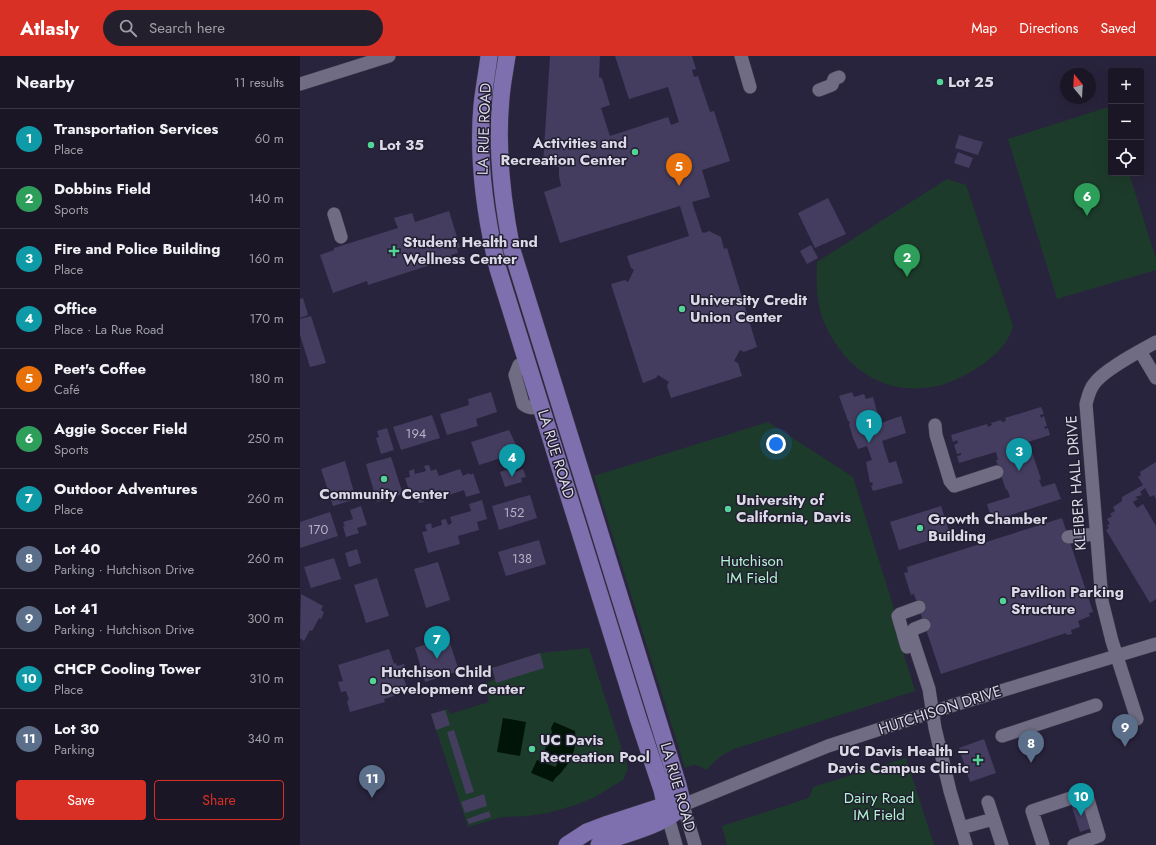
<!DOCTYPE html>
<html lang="en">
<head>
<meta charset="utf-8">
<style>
	body { margin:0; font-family:Jost,sans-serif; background:#231f2d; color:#f1f3f6 }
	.controls { position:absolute; right:12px; top:12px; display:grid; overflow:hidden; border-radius:4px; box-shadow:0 4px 16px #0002 }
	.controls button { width:36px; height:36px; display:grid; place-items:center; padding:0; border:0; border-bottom:1px solid #383542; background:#1a1625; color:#f1f3f6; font:20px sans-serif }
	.compass { position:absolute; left:760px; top:12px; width:36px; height:36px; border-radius:50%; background:#1a1625; box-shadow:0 4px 16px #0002; rotate:342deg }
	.you { position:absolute; left:476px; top:388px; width:14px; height:14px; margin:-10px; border:3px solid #fff; border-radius:50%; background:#1a73e8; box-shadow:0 0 0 6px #1a73e833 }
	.badge { display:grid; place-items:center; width:26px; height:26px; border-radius:50%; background:#d93025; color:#fff; font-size:13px; font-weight:700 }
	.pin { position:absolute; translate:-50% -33px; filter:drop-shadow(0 1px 2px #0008) }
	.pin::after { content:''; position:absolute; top:21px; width:14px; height:12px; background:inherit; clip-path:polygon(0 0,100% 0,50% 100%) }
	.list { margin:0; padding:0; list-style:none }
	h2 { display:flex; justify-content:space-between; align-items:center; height:52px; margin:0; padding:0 16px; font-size:17px }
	h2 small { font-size:13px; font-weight:400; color:#9f9fa7 }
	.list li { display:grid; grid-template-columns:26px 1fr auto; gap:12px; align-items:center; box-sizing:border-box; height:60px; padding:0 16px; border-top:1px solid #383542 }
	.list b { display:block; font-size:15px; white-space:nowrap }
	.list p { margin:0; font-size:13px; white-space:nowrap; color:#9f9fa7 }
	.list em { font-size:13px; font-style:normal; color:#9f9fa7 }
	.actions { display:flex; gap:8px; padding:12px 16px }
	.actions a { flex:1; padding:9px 0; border:1px solid #d93025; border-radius:4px; text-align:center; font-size:14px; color:#d93025 }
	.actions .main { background:#d93025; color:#fff }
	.icon { flex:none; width:22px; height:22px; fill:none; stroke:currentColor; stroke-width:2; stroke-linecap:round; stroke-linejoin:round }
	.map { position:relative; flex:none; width:856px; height:789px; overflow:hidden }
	header { display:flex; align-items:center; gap:24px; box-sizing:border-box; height:56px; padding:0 20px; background:#d93025; color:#fff }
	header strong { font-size:19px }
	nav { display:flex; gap:22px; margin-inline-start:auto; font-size:14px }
	.search { width:280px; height:36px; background:#231f2d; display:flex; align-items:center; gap:10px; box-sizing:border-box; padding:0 14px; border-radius:22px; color:#9f9fa7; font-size:15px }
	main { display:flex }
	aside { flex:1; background:#1a1625 }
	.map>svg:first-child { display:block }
</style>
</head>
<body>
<header>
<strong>Atlasly</strong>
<div class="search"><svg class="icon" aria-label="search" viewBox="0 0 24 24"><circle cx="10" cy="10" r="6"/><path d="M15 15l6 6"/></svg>Search here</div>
<nav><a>Map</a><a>Directions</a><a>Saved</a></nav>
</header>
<main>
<aside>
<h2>Nearby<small>11 results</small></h2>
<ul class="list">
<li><span class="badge" style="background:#0f9aa8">1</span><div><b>Transportation Services</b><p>Place</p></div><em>60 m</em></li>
<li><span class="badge" style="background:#2e9e5b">2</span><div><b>Dobbins Field</b><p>Sports</p></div><em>140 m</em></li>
<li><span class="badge" style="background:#0f9aa8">3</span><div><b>Fire and Police Building</b><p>Place</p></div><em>160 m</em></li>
<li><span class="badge" style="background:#0f9aa8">4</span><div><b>Office</b><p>Place · La Rue Road</p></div><em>170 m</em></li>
<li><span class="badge" style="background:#e8710a">5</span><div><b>Peet's Coffee</b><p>Café</p></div><em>180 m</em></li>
<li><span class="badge" style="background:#2e9e5b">6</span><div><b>Aggie Soccer Field</b><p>Sports</p></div><em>250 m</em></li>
<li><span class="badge" style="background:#0f9aa8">7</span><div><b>Outdoor Adventures</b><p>Place</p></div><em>260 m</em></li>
<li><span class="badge" style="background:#5c6f8a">8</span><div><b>Lot 40</b><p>Parking · Hutchison Drive</p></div><em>260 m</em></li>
<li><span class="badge" style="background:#5c6f8a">9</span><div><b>Lot 41</b><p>Parking · Hutchison Drive</p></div><em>300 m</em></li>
<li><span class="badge" style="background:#0f9aa8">10</span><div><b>CHCP Cooling Tower</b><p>Place</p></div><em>310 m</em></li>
<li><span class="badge" style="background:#5c6f8a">11</span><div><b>Lot 30</b><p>Parking</p></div><em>340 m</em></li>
</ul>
<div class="actions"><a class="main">Save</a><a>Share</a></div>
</aside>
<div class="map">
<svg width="856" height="789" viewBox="0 0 856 789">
	<rect width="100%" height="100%" fill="#221e31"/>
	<path fill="#29243d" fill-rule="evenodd" d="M0,0H856V789H0ZM811,15H841V117H811ZM766,18H790V42H766Z"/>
	<path fill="#1d3b2b" d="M808,51L811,61V117H829L856,203V214L757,243L708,83Z
		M647,123L666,129L713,270C711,276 709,282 705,287C696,301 670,318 655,324C649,326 643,329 637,330C585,341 544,313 524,266C516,247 516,226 517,206Z
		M468,366L553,421L594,553L592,560L615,635L434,693L421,700L406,714C399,708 393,708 385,712L294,420Z
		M289,592L328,712L323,724L295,741L276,749L247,757L228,760L202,761L168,771L131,658L148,653L150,658L189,646L184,628L195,623L192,612L240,597Z
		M606,702L634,789H427L422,770L509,742L513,731Z"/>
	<path fill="#001407" d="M203,662L226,666L220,700L197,696Z
		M254,666L275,675C277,690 273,703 263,714C260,719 255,721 253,726L231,717L237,704L256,711L257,707L242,701L252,676L251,672Z"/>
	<path fill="#443d5f" d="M250,0H300L299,21L302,22L310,49L301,52L310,80L368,61L371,69L379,66L368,31L329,43L315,0H392L396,13L392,14L394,21L398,20L410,56L414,55L430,105L402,114L410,141L392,146L402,176L404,177L409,175L421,181L424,193L427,192L457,291L444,296L440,294L434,305L438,307L442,320L371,342L367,330L369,326L358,319L356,322L343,327L311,228L325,224L328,226L334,214L331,212L327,200L389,180L380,150L260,187L244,136L261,130L259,120V111L243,109Z
		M659,79L683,86L678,99L655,92Z
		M658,96L673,102L669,112L654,107Z
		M528,142L546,178L515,192L498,157Z
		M149,155L160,191L157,192L158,197L151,199L152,202L68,229L67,225L33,237L20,199L34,194V192L98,172L94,162L112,157L115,166Z
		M511,189L518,202L507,208L500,195Z
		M3,242L8,259L0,262V243Z
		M11,260L26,307L10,311L0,279V263Z
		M191,336L197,356L176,363L178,370L147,379L140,358L169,349L168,343Z
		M552,336L554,341L564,338L566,343L573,341L577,356V358H578L581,367L601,360L606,377L582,385L589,407L596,405L603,427L573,435L571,430L573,429L572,426L570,427L566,406L572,404L567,390L558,393L553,382L549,368L550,367L549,365H548L539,340Z
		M741,351L744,358L740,359L741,362L744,360L747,370L744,371L745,373L748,372L750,379L728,386L730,394L731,393L741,423L739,424L742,431L755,427L761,443L692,465L687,448L710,441L707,433L706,434L696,404H698L696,396L659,407L657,400L661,399V397L657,398L654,389L658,387L657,384L653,386L651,379L687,368L688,371L692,369L691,367L701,364L702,366L706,365L705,362Z
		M132,359L140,382L101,394L93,371Z
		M87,372L94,394L81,398L76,382L79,381L77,375Z
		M209,374L216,389L214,390L217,397L179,409L171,386Z
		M91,401L103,438L77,446L66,408Z
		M45,405L56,443L33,450L21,413Z
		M856,406V443L854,439L850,441L845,432L840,436L842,439L835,441L838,443L833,446L837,452L843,448L856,470V543L850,547L806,474L809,472L807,469L810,468L807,463L812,460L810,458L815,455L813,451L822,445V441L843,429L838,421L841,419L840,416Z
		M129,409L131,415L136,413L139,420L160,413L163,420L169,417L170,419L173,417L180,437L166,441L164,434L143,441L141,434L137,435L139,441L134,442L133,438L122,441L124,446L119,447L117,441L112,443L105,422L110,421L109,415L114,413L115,418L126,415L124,410Z
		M214,411L215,416L223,413L226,421L221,422L222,426L205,431L200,416Z
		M230,439L237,462L199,474L192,450Z
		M182,444L187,463L177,466L179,474L158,480L160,488L128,497L122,476L127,475L125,469L131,467L132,472L142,469L141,464L146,463L148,469L152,467L150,461L171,455L169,448Z
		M61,450L67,469L57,472L59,477L46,481L43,470H45L43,466L53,463L50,454Z
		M641,450L650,478L599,494L590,466Z
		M30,456L38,480L0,492V466Z
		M762,462L793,556L789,557L790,560L778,565L780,571L771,574L772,578L767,579L766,577L641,618L614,538L611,539L604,517L608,516L607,511Z
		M239,484L246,508L206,520L198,496Z
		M57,493L61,507L49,511L45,497Z
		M34,502L41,523L11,532L4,511Z
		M138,506L150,544L126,552L114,513Z
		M77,522L89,560L66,567L54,529Z
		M1,538L23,550L21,554L24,556L21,563L19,562L12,575L10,574L4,585L0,582Z
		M148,581L159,615L125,626L115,592Z
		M89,593L94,608L96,607L97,610L104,608L107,618L103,620L107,632L93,636L94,640L84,643L85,646L50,656L47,645L49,644L46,635L41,636L38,626L43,625L38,609Z
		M240,597L244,612L196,627L192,612Z
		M145,654L150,669L136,674L131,658Z
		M154,674L174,736L166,738L147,676Z
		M684,683L696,717L670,726L659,692Z
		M184,738L187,750L165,757L161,746Z
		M783,744L792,772L780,776L771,748Z
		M189,755L191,761L169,768L167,763Z"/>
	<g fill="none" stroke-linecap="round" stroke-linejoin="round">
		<defs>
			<path id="minor" d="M441,0L450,31
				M0,28L89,0
				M519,34L532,29L534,23L539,21
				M34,158L41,181
				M840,295L856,322
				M227,305L219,309L215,319L223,348C229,353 234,352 241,351
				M635,369L636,379L650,425L654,430L697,416
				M768,481L796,478
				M624,569L614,573L611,578L629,633L635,672L650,735L666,789
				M607,591L598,560L600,558L619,551
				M837,663L812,585L802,545L786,348C788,341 789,334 794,328C803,314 840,295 856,286
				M702,680L796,649
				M688,746L702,789
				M368,761L376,789
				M661,772L693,763
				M395,789L383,749L528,690L654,649L856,588
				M743,789L732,755L786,737L799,780L774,789"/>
			<path id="major" d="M189,0C187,16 184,32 182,49C177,104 185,159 198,213L338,662L362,734L368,761
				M207,0C205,14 202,28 201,42C196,93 202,144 212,194L378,729L383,749
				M267,789L287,776L308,768L366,749H377
				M299,789L306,785C331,776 356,771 377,755"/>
		</defs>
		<use href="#minor" stroke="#3e3a4a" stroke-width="14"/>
		<use href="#major" stroke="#3e3a4a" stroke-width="18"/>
		<use href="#minor" stroke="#706c83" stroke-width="13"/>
		<use href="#major" stroke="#7e70ae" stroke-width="17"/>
	</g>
	<g fill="#53d396" stroke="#221e31" stroke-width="1.5">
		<circle cx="640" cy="26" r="4"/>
		<circle cx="71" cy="89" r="4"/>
		<circle cx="335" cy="96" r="4"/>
		<path d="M92 189h4v4h4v4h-4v4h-4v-4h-4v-4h4z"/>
		<circle cx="382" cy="253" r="4"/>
		<circle cx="84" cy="423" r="4"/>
		<circle cx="428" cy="453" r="4"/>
		<circle cx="620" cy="472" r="4"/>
		<circle cx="703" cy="545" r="4"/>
		<circle cx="73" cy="625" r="4"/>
		<circle cx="232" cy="693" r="4"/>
		<path d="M676 698h4v4h4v4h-4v4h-4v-4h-4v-4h4z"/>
	</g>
	<g text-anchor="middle" stroke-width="3" stroke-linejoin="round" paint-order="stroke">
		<g font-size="13" fill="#b5b2c5">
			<text x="116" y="382">194</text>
			<text x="214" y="461">152</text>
			<text x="18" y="478">170</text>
			<text x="222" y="507">138</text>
		</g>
		<g font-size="15" font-weight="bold" fill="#dbd9e7" stroke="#221e31" text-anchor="start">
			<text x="648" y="31">Lot 25</text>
			<text x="327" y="92" text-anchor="end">Activities and<tspan x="327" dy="17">Recreation Center</tspan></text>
			<text x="79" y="94">Lot 35</text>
			<text x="103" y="191">Student Health and<tspan x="103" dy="17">Wellness Center</tspan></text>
			<text x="390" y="249">University Credit<tspan x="390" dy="17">Union Center</tspan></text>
			<text x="84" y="443" text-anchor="middle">Community Center</text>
			<text x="436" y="449">University of<tspan x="436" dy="17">California, Davis</tspan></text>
			<text x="628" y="468">Growth Chamber<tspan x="628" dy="17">Building</tspan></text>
			<text x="711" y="541">Pavilion Parking<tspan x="711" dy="17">Structure</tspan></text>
			<text x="81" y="621">Hutchison Child<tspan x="81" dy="17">Development Center</tspan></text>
			<text x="240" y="689">UC Davis<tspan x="240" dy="17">Recreation Pool</tspan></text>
			<text x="669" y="700" text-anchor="end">UC Davis Health –<tspan x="669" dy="17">Davis Campus Clinic</tspan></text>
		</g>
		<g font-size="15" fill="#dbd9e7" stroke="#221e31">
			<text transform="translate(184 73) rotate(-88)" y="5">LA RUE ROAD</text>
			<text transform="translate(256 398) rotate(73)" y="5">LA RUE ROAD</text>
			<text transform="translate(776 427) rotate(-94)" y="5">KLEIBER HALL DRIVE</text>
			<text transform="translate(640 654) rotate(-18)" y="5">HUTCHISON DRIVE</text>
			<text transform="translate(378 731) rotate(74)" y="5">LA RUE ROAD</text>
		</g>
		<g font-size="15" fill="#b1f6cf" stroke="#221e31">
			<text x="452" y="510">Hutchison<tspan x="452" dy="17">IM Field</tspan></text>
			<text x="579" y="747">Dairy Road<tspan x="579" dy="17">IM Field</tspan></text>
		</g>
	</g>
</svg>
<div class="controls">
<button>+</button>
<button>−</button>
<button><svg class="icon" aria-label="locate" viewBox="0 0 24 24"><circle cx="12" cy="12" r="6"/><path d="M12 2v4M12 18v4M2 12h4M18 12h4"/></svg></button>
</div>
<svg class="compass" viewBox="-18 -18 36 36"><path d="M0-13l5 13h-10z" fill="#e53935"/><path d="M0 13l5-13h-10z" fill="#9f9fa7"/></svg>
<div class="you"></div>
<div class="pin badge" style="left:569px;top:387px;background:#0f9aa8">1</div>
<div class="pin badge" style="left:607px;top:221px;background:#2e9e5b">2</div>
<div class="pin badge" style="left:719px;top:415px;background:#0f9aa8">3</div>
<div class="pin badge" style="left:212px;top:421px;background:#0f9aa8">4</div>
<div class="pin badge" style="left:379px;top:130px;background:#e8710a">5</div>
<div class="pin badge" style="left:787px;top:160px;background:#2e9e5b">6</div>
<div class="pin badge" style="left:137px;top:603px;background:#0f9aa8">7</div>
<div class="pin badge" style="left:731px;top:707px;background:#5c6f8a">8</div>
<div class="pin badge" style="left:825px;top:691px;background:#5c6f8a">9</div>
<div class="pin badge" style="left:781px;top:760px;background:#0f9aa8">10</div>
<div class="pin badge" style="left:72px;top:742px;background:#5c6f8a">11</div>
</div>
</main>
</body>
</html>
